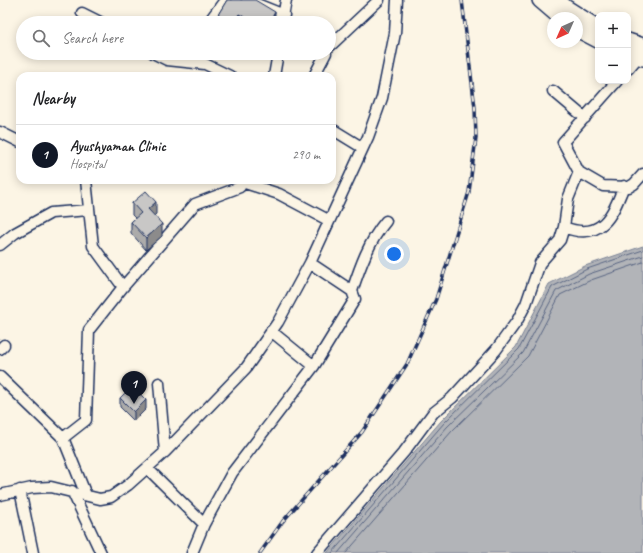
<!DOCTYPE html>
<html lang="en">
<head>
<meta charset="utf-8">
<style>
	body { margin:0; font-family:Caveat,sans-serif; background:#f6f6f6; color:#202124 }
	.controls { position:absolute; right:12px; top:12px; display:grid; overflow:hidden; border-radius:8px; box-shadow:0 2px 10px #0003 }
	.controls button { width:36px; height:36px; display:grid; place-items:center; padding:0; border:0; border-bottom:1px solid #e0e0e0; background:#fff; color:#202124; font:20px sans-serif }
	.compass { position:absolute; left:547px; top:12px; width:36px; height:36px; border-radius:50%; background:#fff; box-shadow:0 2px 10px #0003; rotate:225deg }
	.you { position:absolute; left:394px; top:254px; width:14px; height:14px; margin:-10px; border:3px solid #fff; border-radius:50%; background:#1a73e8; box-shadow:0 0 0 6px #1a73e833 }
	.badge { display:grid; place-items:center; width:26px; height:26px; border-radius:50%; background:#111827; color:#fff; font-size:13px; font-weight:700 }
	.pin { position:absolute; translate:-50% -33px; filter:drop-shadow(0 1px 2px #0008) }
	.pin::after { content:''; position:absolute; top:21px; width:14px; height:12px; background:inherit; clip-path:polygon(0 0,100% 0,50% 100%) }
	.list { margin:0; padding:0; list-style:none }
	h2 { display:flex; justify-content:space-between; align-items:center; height:52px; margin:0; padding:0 16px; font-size:17px }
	h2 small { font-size:13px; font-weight:400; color:#757577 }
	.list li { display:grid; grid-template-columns:26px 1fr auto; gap:12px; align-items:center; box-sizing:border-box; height:60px; padding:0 16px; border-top:1px solid #e0e0e0 }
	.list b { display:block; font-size:15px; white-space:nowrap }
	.list p { margin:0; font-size:13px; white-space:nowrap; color:#757577 }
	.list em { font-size:13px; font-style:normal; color:#757577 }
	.icon { flex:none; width:22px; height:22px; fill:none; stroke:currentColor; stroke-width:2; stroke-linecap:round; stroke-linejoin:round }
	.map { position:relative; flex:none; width:643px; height:553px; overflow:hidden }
	.search { position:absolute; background:#fff; box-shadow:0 2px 10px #0003; left:16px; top:16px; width:320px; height:44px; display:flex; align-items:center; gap:10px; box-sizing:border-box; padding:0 14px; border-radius:22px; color:#757577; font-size:15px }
	.panel { position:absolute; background:#fff; box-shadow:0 2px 10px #0003; left:16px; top:72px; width:320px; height:112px; border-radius:12px }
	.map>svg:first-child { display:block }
</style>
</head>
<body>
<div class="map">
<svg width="643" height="553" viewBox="0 0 643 553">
	<rect width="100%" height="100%" fill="#fcf5e5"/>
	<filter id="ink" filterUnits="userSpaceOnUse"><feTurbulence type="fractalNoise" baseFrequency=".025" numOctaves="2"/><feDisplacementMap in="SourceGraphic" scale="8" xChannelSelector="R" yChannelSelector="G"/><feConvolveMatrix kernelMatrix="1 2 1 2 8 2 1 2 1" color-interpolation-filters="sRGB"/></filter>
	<g filter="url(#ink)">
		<path fill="#b2b4b8" stroke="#767f94" d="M643,246V553H327L441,421L516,347L549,284L585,266Z"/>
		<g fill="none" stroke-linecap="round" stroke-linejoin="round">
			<path stroke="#576482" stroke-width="1" d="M332,553L444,423L519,349L552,287L587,269L643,250
				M338,553L447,427L523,353L556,291L589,274L643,256
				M346,553L452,431L528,356L560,295L591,280L643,262"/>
			<defs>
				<path id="minor" d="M247,0L284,15
					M82,13L102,23
					M208,23L225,0
					M282,23L286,0
					M329,47L379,0
					M153,53L167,60L205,64L230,76
					M628,69L639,56
					M274,76L278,53
					M314,76L326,53
					M617,81L563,142L579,172L603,186L629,187L634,184L643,174
					M553,91L585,118
					M332,129L363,148
					M0,132L20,142
					M242,182L279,194L328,220
					M564,227C601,242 612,216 624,186
					M0,245L15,233L51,213L89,210
					M123,287L195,204L240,187L242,180
					M352,291C360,267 369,241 386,221
					M271,331L314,366
					M0,349L4,345
					M0,377L63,438L86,495
					M159,383L165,452
					M63,438L86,420L89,330L123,287L93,246L86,180
					M147,468L204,524
					M20,490L33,553
					M72,491L101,553
					M0,495L32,488L51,487L100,499L111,497L128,485L165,452L246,368L278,322L310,263L368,137L382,98L395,33L397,0
					M192,553L204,524L232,473L314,366L355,299L352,291L310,263
					M317,553L404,452L433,413L452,398L496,350L517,321L526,304L540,263L560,240L564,227L568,199L579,172"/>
				<path id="highway" d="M540,0L561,18
					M557,0L565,7L598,28
					M577,29L598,40
					M628,41L643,46
					M628,52L643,58"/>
			</defs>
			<use href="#minor" stroke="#1b2f5e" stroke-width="13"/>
			<use href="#highway" stroke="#1b2f5e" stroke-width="18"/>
			<use href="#minor" stroke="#fcf5e5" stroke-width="10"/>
			<use href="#highway" stroke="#fcf5e5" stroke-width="15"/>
			<defs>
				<path id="rail" d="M260,553L283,521L362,432L407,364L436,299L469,192L476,138L475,108L462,0"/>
			</defs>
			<use href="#rail" stroke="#1b2f5e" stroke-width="3.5"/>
			<use href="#rail" stroke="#fcf5e5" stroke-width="2" stroke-dasharray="6" stroke-linecap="butt"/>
		</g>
		<path fill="#acabaa" stroke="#1b2f5e" d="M227,0L275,23H213Z
			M132,203L156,214L154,216L162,236L146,250L131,233V222L135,218L132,215Z
			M120,398L146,409L134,421L120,407Z"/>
		<path fill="#8c8b8b" stroke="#1b2f5e" d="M275,12V23H269Z
			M239,14V23H234Z
			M156,202V214L148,221V209Z
			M162,224V236L146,250V238Z
			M146,400V409L134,421V412Z"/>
		<path fill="#c8c7c6" stroke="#1b2f5e" d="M227,0H255L275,12L269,23H255L239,14L234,23H213Z
			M146,191L156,202L148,209L162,224L146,238L131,222L141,213L132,203Z
			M132,386L146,400L134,412L120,398Z"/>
	</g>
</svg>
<div class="controls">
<button>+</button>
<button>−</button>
</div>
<svg class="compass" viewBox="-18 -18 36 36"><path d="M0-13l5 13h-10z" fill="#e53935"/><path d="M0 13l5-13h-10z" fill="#757577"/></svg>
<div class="you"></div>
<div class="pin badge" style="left:134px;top:404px">1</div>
<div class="search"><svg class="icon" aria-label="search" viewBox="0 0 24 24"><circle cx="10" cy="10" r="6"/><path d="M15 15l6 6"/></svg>Search here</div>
<section class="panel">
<h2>Nearby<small></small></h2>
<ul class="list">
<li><span class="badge">1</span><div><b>Ayushyaman Clinic</b><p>Hospital</p></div><em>290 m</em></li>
</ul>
</section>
</div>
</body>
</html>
